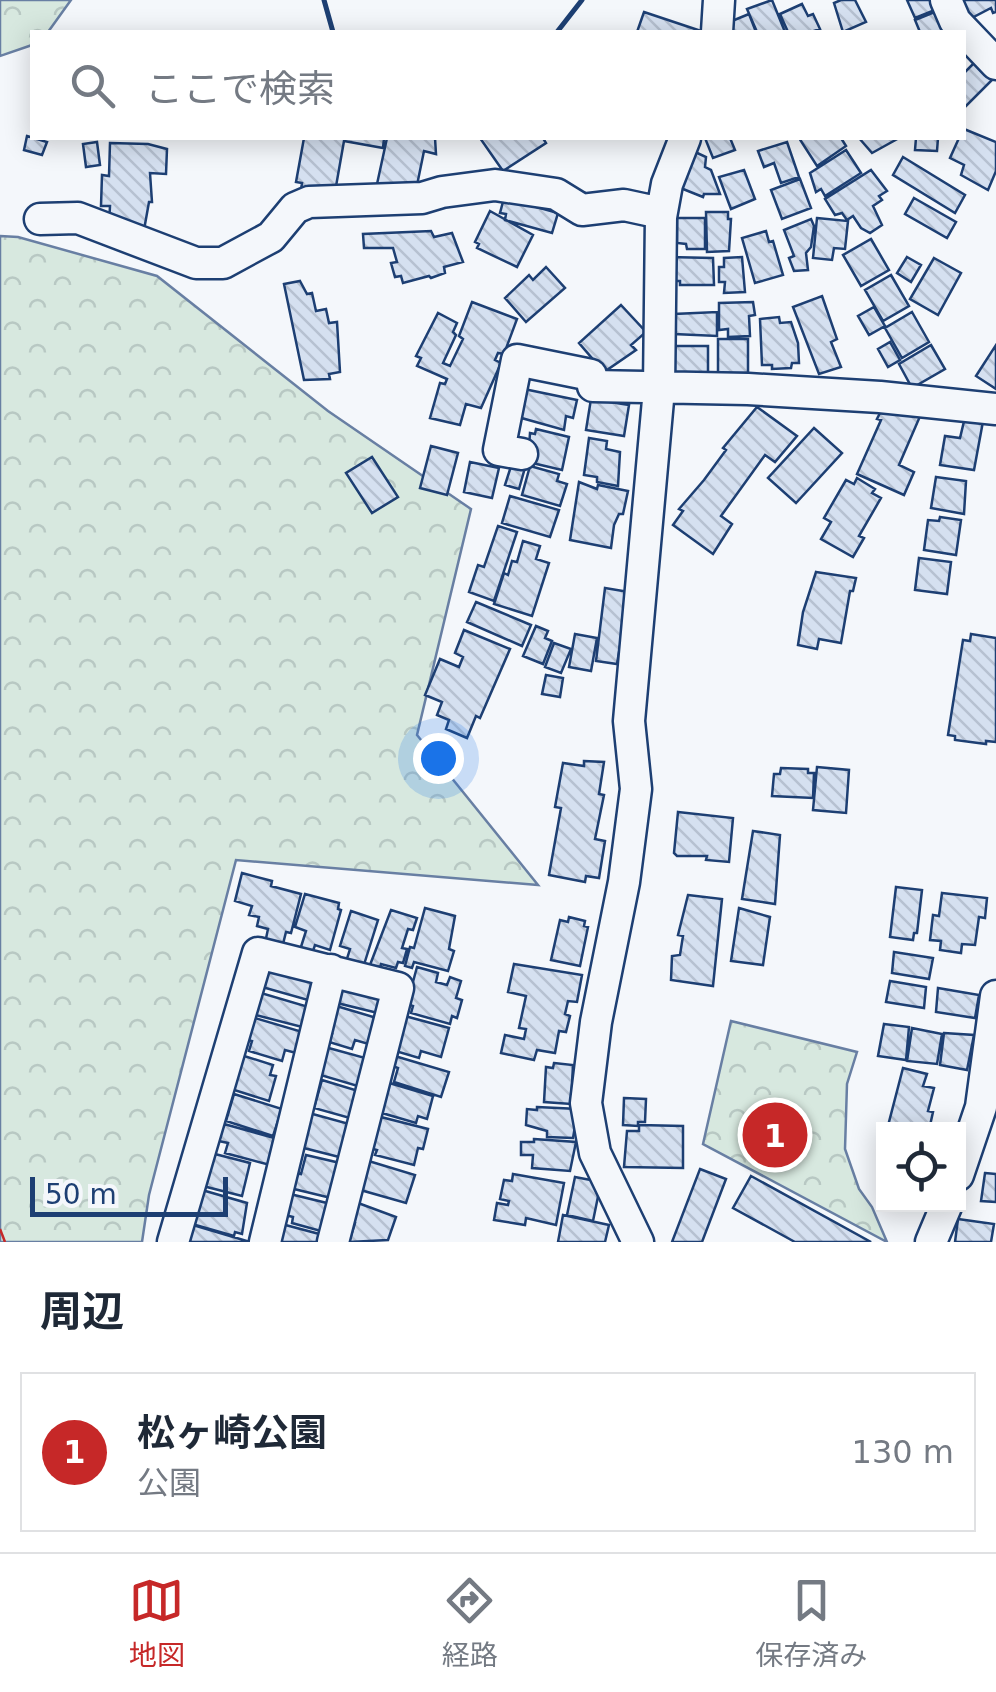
<!DOCTYPE html>
<html lang="ja">
<head>
<meta charset="utf-8">
<style>
	body { margin:0; font-family:"DejaVu Sans","Noto Sans JP",sans-serif; background:#f2f2f3; color:#1f2937 }
	.controls { position:absolute; right:30px; bottom:30px; display:grid; overflow:hidden; border-radius:0px; box-shadow:0 5px 25px #0003 }
	.controls button { width:90px; height:90px; display:grid; place-items:center; padding:0; border:0; border-bottom:2px solid #e0e1e3; background:#fff; color:#1f2937; font:50px sans-serif }
	.scale { position:absolute; left:30px; bottom:25px; width:198px; box-sizing:border-box; padding-left:10px; border:5px solid #1d3f73; border-top:0; font-size:28px; line-height:35px; white-space:nowrap; color:#1d3f73; -webkit-text-stroke:8px #f4f7fb; paint-order:stroke }
	.you { position:absolute; left:438px; top:758px; width:35px; height:35px; margin:-25px; border:8px solid #fff; border-radius:50%; background:#1a73e8; box-shadow:0 0 0 15px #1a73e833 }
	.badge { display:grid; place-items:center; width:65px; height:65px; border-radius:50%; background:#c62828; color:#fff; font-size:32px; font-weight:700 }
	.pin { position:absolute; translate:-50% -50%; border:5px solid #fff; box-shadow:0 2px 10px #0006 }
	.list { margin:0; padding:0; list-style:none }
	h2 { display:flex; justify-content:space-between; align-items:center; height:130px; margin:0; padding:0 40px; font-size:42px }
	h2 small { font-size:32px; font-weight:400; color:#747a83 }
	.list li { display:grid; grid-template-columns:65px 1fr auto; gap:30px; align-items:center; box-sizing:border-box; height:160px; margin:0 20px 20px; padding:0 20px; border:2px solid #e0e1e3; border-radius:0px }
	.list b { display:block; font-size:38px; white-space:nowrap }
	.list p { margin:0; font-size:32px; white-space:nowrap; color:#747a83 }
	.list em { font-size:32px; font-style:normal; color:#747a83 }
	.icon { flex:none; width:55px; height:55px; fill:none; stroke:currentColor; stroke-width:2; stroke-linecap:round; stroke-linejoin:round }
	.map { position:relative; flex:none; width:996px; height:1242px; overflow:hidden }
	.search { position:absolute; background:#fff; box-shadow:0 5px 25px #0003; left:30px; right:30px; top:30px; height:110px; display:flex; align-items:center; gap:25px; box-sizing:border-box; padding:0 35px; border-radius:0px; color:#747a83; font-size:38px }
	.sheet { height:310px; background:#fff }
	nav { display:flex; justify-content:space-around; align-items:center; box-sizing:border-box; height:140px; border-top:2px solid #e0e1e3; background:#fff; font-size:28px; color:#747a83 }
	nav a { display:grid; justify-items:center; gap:5px }
	nav .on { color:#c62828 }
	.map>svg:first-child { display:block }
</style>
</head>
<body>
<div class="map">
<svg width="996" height="1242" viewBox="0 0 996 1242">
	<defs>
		<pattern id="forest-crowns" width="20" height="18" patternUnits="userSpaceOnUse" patternTransform="scale(2.5)"><rect width="20" height="18" fill="#d7e8df"/><path d="M2 6a3 3 0 1 1 6 0M12 15a3 3 0 1 1 6 0" fill="none" stroke="#b8c8c3"/></pattern>
		<pattern id="building-back-hatch" width="6" height="6" patternUnits="userSpaceOnUse" patternTransform="scale(2.5)"><rect width="6" height="6" fill="#d5e0f0"/><path d="M-1 5l2 2M0 0l6 6M5-1l2 2" fill="none" stroke="#b6c1d1"/></pattern>
	</defs>
	<rect width="100%" height="100%" fill="#f4f7fb"/>
	<path fill="url(#forest-crowns)" stroke="#687fa3" stroke-width="2.5" d="M0,0H71L48,32H32V45L0,56Z
		M0,236L18,237L157,276L328,411L471,509L417,735L538,885L236,860L149,1195L142,1242H0Z
		M731,1021L857,1052L847,1084L845,1149L859,1189L872,1207L887,1242L703,1144Z"/>
	<path fill="url(#building-back-hatch)" stroke="#1d3f73" stroke-width="2.5" d="M772,0L785,32H757L747,9Z
		M841,0H855L866,22L843,32L834,3Z
		M907,0H937L940,8L915,18Z
		M953,0H996V12L993,13L991,8L964,22Z
		M802,4L808,16L813,14L820,29L811,32H788L780,14Z
		M942,9L951,32H920L915,20Z
		M644,12L704,32H637Z
		M749,14L756,32H724L727,23Z
		M981,56L996,76L964,108V73Z
		M964,129L996,142V171L988,190L961,175L964,165L950,158L959,138H964Z
		M27,136L47,142L42,155L24,150Z
		M304,138H384L383,148L344,141L335,192L301,190L302,183L296,182Z
		M387,138H435L436,154L424,151L415,195L377,184Z
		M480,138H543L546,143L503,171Z
		M705,138H730L735,150L713,158Z
		M799,138H841L846,146L817,166Z
		M859,138H899L872,153Z
		M916,138H938L937,151L915,150Z
		M97,142L100,165L86,167L83,144Z
		M787,142L799,177L781,183L774,163L764,167L758,151Z
		M110,143L148,144L167,149L166,174L150,173L152,202H149L144,230L109,223L110,206H101L102,175L109,176Z
		M846,150L861,173L825,196L821,189L816,192L810,173Z
		M693,151L706,157L705,167L711,170L720,194H704L703,197L678,187Z
		M903,157L965,195L955,213L893,175Z
		M744,170L755,199L731,209L719,177Z
		M871,170L887,191L879,196L882,200L873,206L882,225L870,233L861,228L853,216L847,220L842,213L835,215L825,199Z
		M800,179L811,208L782,219L771,190Z
		M504,198L558,213L552,233L505,220L506,214L500,213Z
		M914,198L956,222L947,238L905,214Z
		M490,211L533,235L517,267L477,248L479,244L475,242Z
		M706,212H728V219H731L729,251L707,252Z
		M677,218H705V249H687L686,244L677,243Z
		M817,218L848,221L845,249L834,248L832,260L813,258Z
		M811,219L814,226L811,247L806,253L808,270L794,271L789,258L794,256L784,230Z
		M431,231L434,237L452,233L463,262L444,267L445,273L431,278L429,276L403,283L401,276L395,277L391,263L397,262L393,248H364L363,234Z
		M766,231L769,242L773,241L783,275L755,283L742,238Z
		M871,239L889,270L861,286L843,255Z
		M668,257L713,258L714,285H680V281H669Z
		M742,257L745,292L724,293L725,282H719V267H724V258Z
		M907,257L921,265L911,282L897,273Z
		M934,258L961,273L938,315L910,299Z
		M546,267L565,288L526,322L505,298L529,275L533,280Z
		M891,275L909,306L883,321L865,290Z
		M300,281L307,294L312,293L316,311L326,309L329,323L337,322L340,372L329,374L330,379L304,380L284,284Z
		M822,296L837,339L831,342L841,367L819,374L793,307Z
		M472,302L517,319L504,354L498,353L495,360L501,363L481,408L466,404L460,425L430,418L440,383L445,384L447,379L417,366L421,358L416,356L438,313L457,323L453,332L456,335L443,363L450,366L463,339L459,336Z
		M753,302L755,315L749,316L750,336L728,337V329L719,330V303Z
		M621,305L646,332L631,345L636,350L604,372L579,343Z
		M874,307L885,326L869,335L858,316Z
		M717,312V336L674,334V314Z
		M912,312L929,342L902,358L885,328Z
		M779,317L780,323L791,322L798,343L799,363H792L791,368L772,369V365H762L760,319Z
		M718,339H748V373H718Z
		M890,342L900,360L888,367L878,349Z
		M931,345L945,369L912,388L899,364Z
		M996,345V389L976,376Z
		M670,346H708V373L670,376Z
		M524,389L577,400L573,418L566,416L564,430L518,417Z
		M591,399L629,405L624,436L586,430Z
		M757,407L797,436L775,462L765,455L721,516L732,524L713,554L673,525L683,511L679,509L704,480L726,450L723,448Z
		M883,407L921,414L899,465L914,472L904,495L857,474L881,420L877,419Z
		M966,413L984,416L974,470L940,465L945,436L960,438Z
		M814,428L842,453L796,503L768,478Z
		M536,429L569,437L562,470L528,462L530,433L535,434Z
		M589,438L607,441L606,449L620,452L618,486L597,482V477L584,475Z
		M431,446L458,453L447,495L420,488Z
		M372,457L398,497L372,513L346,473Z
		M513,460L526,464L519,489L505,485Z
		M470,462L499,468L492,498L464,492Z
		M530,466L559,474L557,481L567,484L560,506L522,495Z
		M936,477L966,481L964,514L931,508Z
		M857,478L875,489L872,493L881,498L859,536L864,538L853,557L821,539L831,522L824,518L846,480L854,484Z
		M579,482L597,489L598,485L628,491L623,514H619L614,525L611,548L570,540Z
		M510,496L559,510L550,537L502,523Z
		M940,517L961,520L956,555L924,550L928,520L939,521Z
		M498,526L517,532L494,601L469,592L478,565L484,567Z
		M523,541L540,546L536,559L549,563L532,616L494,604L504,573L508,575L512,561L517,562Z
		M919,558L951,562L947,594L915,590Z
		M816,572L856,578L853,591H850L841,643L819,639L817,649L798,645L803,612Z
		M605,588L629,592L617,664L596,661Z
		M476,602L531,625L522,646L467,622Z
		M536,626L548,631L545,638L552,641L543,664L523,656Z
		M464,630L510,649L480,718L476,716L467,738L446,729L449,720L437,715L442,702L425,695L440,659L459,667L463,657L455,653Z
		M575,634L597,638L591,671L569,667Z
		M971,634L996,638V742L986,741V744L955,740V736L948,735L963,640L970,641Z
		M554,643L571,649L561,673L545,667Z
		M546,675L563,678L560,697L542,694Z
		M584,761L604,762L599,794L604,795L595,839L605,841L599,878L586,876L585,882L549,875L561,808L555,807L563,763L584,766Z
		M817,767L849,770L846,813L813,810Z
		M781,768L808,769V773H814L813,798L772,796L774,774H780Z
		M678,812L733,818L729,862L706,860L707,856H677L674,853Z
		M753,831L780,835L775,904L742,899Z
		M242,873L272,881L271,886L301,894L291,933L286,932L281,952L264,948L268,929L257,926L259,917L249,915L252,906L235,901Z
		M896,887L922,890L917,933H914L913,940L890,937Z
		M942,893L987,898L985,918L979,917L975,945L962,944L961,953L940,950L941,941L930,940L933,915L939,916Z
		M305,894L339,903L338,909L341,910L330,950L315,945L312,954L300,950L306,931L295,927Z
		M688,895L722,899L713,986L671,980L672,956L680,955L683,936L678,935Z
		M425,908L455,916L449,949L454,951L448,971L414,962L412,968L405,966L410,947L414,948Z
		M739,908L770,917L763,965L731,961Z
		M391,910L417,918L413,930L408,929L402,948L407,949L403,963L398,962L396,968L381,964L380,968L370,965Z
		M351,911L378,920L362,971L345,965L350,949L340,946Z
		M569,917L585,921L584,926L588,927L580,966L551,960L560,920L568,922Z
		M894,952L933,958L929,979L892,973Z
		M514,964L582,975L577,1002L568,1001L565,1014L570,1016L566,1032L559,1031L555,1053L537,1050L534,1060L501,1053L505,1035L524,1039L526,1029L519,1028L526,996L508,992Z
		M277,966L321,979L315,1002L255,985L258,976Z
		M417,967L438,973L436,982L447,985L450,977L461,981L456,998L462,1000L457,1018L452,1016L450,1024L411,1013L413,1006L407,1004Z
		M890,981L926,987L924,1008L886,1002Z
		M342,984L391,996L386,1015L337,1003Z
		M938,988L979,995L975,1018L936,1012Z
		M254,991L312,1008L306,1028L248,1013Z
		M333,1005L380,1019L372,1045L355,1040L352,1049L329,1042L332,1034L325,1032Z
		M248,1016L306,1033L300,1054L285,1050L282,1061L249,1051L252,1041L241,1038Z
		M405,1016L449,1028L441,1057L421,1051L419,1058L392,1050Z
		M884,1024L909,1027L906,1060L878,1056Z
		M912,1028L942,1034L937,1064L907,1061Z
		M944,1033L974,1035L967,1070L940,1065Z
		M325,1047L369,1059L361,1087L317,1074Z
		M388,1054L449,1072L441,1097L394,1082L398,1068L385,1063Z
		M241,1055L273,1065L270,1075L276,1076L269,1101L231,1089Z
		M554,1063L573,1065L571,1104L544,1102L546,1067L553,1068Z
		M903,1068L927,1074L923,1086L934,1088L928,1111L933,1112L929,1130H915L889,1122Z
		M322,1080L365,1093L357,1120L314,1108Z
		M386,1082L433,1096L427,1119L418,1116L416,1123L382,1113L384,1103L380,1101Z
		M234,1094L282,1109L273,1136L226,1121Z
		M624,1098L646,1099L645,1122H638V1126L623,1125Z
		M537,1107L578,1109L573,1138L547,1137V1131L526,1125L527,1109L537,1110Z
		M309,1113L353,1125L343,1158L300,1147Z
		M373,1115L428,1129L423,1149L418,1148L414,1165L375,1155L377,1150L370,1148Z
		M224,1124L278,1139L270,1165L225,1153L228,1143L219,1141Z
		M639,1125L683,1126V1168L624,1167L627,1131H639Z
		M534,1139L576,1142L570,1171L532,1168L533,1155H521V1142H534Z
		M211,1153L250,1163L242,1196L203,1186Z
		M306,1155L340,1163L331,1198L290,1188L294,1173L301,1174Z
		M362,1159L415,1175L406,1203L357,1189Z
		M700,1169L726,1179L702,1242H672Z
		M985,1173L996,1174V1202L981,1201Z
		M513,1174L564,1183L556,1225L526,1218L525,1225L494,1220L497,1203L508,1205L509,1201L500,1199L504,1180L512,1181Z
		M751,1176L871,1242H795L733,1208Z
		M575,1177L601,1182L593,1221L567,1215Z
		M202,1190L247,1203L242,1234L235,1232L234,1236L192,1224Z
		M286,1193L335,1205L328,1233L292,1223L293,1217L281,1214Z
		M350,1200L396,1217L388,1240L349,1242L355,1223L343,1218Z
		M563,1215L609,1225L605,1242H558Z
		M958,1219L994,1224L991,1242H955Z
		M278,1223L323,1235L322,1242H277Z
		M193,1225L250,1242H188Z"/>
	<g fill="none" stroke-linecap="round" stroke-linejoin="round">
		<defs>
			<path id="minor" d="M946,0L955,21L996,64
				M717,32L719,0
				M40,219L78,218L196,263H223L271,237L295,208L309,202L422,198L442,192L495,185L556,194L582,210L624,205L661,213
				M522,454L499,450L517,360L591,375L593,386L748,389L880,397L996,409
				M958,1175L981,1107L996,996
				M173,1242L258,953L398,988L333,1242
				M265,1242L331,970
				M638,1242L595,1153L586,1103L596,1022L624,882L636,789L629,721L659,389L661,217L667,184L685,138
				M931,1242L947,1204"/>
		</defs>
		<use href="#minor" stroke="#1d3f73" stroke-width="35"/>
		<use href="#minor" stroke="#f4f7fb" stroke-width="30"/>
		<path stroke="#1d3f73" stroke-width="5" d="M324,0L333,32
			M557,32L582,0"/>
		<path stroke="#c62828" stroke-width="2.5" stroke-dasharray="35 8 5 8" stroke-linecap="butt" d="M0,1229L5,1242"/>
	</g>
</svg>
<div class="controls">
<button><svg class="icon" aria-label="locate" viewBox="0 0 24 24"><circle cx="12" cy="12" r="6"/><path d="M12 2v4M12 18v4M2 12h4M18 12h4"/></svg></button>
</div>
<div class="scale">50 m</div>
<div class="you"></div>
<div class="pin badge" style="left:775px;top:1135px">1</div>
<div class="search"><svg class="icon" aria-label="search" viewBox="0 0 24 24"><circle cx="10" cy="10" r="6"/><path d="M15 15l6 6"/></svg>ここで検索</div>
</div>
<section class="sheet">
<h2>周辺<small></small></h2>
<ul class="list">
<li><span class="badge">1</span><div><b>松ヶ崎公園</b><p>公園</p></div><em>130 m</em></li>
</ul>
</section>
<nav>
<a class="on"><svg class="icon" aria-label="map" viewBox="0 0 24 24"><path d="M3 6l6-2 6 2 6-2v14l-6 2-6-2-6 2zM9 4v14M15 6v14"/></svg>地図</a>
<a><svg class="icon" aria-label="directions" viewBox="0 0 24 24"><path d="M12 3l9 9-9 9-9-9zM9 14v-3h6M13 9l2 2-2 2"/></svg>経路</a>
<a><svg class="icon" aria-label="saved" viewBox="0 0 24 24"><path d="M7 4h10v16l-5-4-5 4z"/></svg>保存済み</a>
</nav>
</body>
</html>
